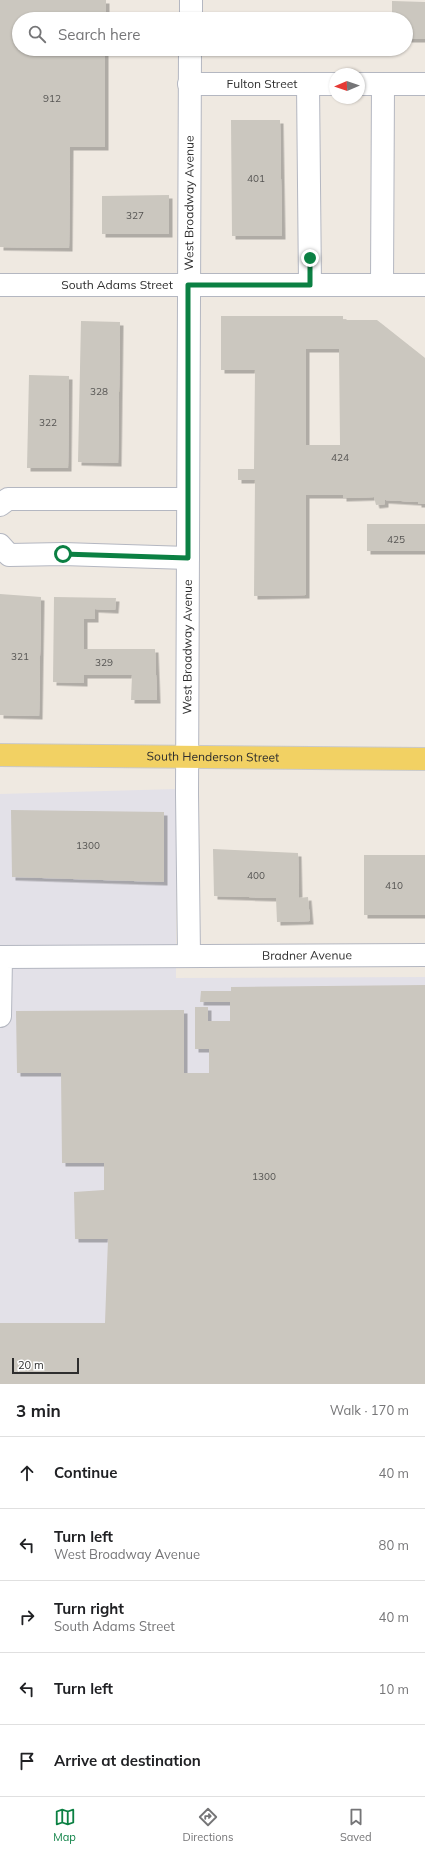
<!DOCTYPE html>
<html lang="en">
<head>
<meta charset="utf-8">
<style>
	body { margin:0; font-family:Mulish,sans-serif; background:#f6f6f6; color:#202124 }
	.compass { position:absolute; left:329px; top:68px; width:36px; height:36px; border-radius:50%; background:#fff; box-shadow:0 1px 3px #0004; rotate:268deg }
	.scale { position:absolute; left:12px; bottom:10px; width:67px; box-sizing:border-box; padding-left:4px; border:2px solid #2e2e2e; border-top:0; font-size:11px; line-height:14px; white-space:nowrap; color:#2e2e2e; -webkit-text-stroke:3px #fff; paint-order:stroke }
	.stop { position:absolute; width:12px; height:12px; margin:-9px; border:3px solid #0b8043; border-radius:50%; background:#fff }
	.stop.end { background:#0b8043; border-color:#fff; box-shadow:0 1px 4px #0008 }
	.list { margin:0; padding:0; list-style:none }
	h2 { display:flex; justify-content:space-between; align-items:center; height:52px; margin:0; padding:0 16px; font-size:17px }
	h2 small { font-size:13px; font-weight:400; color:#757577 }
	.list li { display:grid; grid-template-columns:26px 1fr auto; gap:12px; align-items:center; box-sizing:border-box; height:72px; padding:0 16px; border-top:1px solid #e0e0e0 }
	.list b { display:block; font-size:15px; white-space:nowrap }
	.list p { margin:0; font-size:13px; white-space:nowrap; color:#757577 }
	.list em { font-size:13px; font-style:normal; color:#757577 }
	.icon { flex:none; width:22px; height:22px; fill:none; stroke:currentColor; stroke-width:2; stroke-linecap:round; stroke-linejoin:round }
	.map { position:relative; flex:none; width:425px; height:1384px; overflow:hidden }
	.search { position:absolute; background:#fff; box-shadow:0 1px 3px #0004; left:12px; right:12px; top:12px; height:44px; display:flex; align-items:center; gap:10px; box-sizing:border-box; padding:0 14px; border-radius:22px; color:#757577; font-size:15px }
	.sheet { height:412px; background:#fff }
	nav { display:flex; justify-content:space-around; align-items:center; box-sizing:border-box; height:56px; border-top:1px solid #e0e0e0; background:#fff; font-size:11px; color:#757577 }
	nav a { display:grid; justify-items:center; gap:2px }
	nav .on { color:#0b8043 }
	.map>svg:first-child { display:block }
</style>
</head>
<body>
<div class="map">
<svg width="425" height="1384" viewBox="0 0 425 1384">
	<defs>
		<filter id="shadow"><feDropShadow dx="3.5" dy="3.5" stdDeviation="0" flood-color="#0004"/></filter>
	</defs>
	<rect width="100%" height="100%" fill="#efe9e1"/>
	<path fill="#e3e1e8" d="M176,789V978L425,977V1384H0V794Z"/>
	<path fill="#cbc7bf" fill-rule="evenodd" filter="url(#shadow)" d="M0,0H106V19H19V49H105V147H70L69,248L0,247Z
		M392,1L425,2V39H406V19H392Z
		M231,120H280L282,236H232Z
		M169,195V234H102V196Z
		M221,316H343V320H377L425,358V504H418V502L385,500V504L376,505L374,497L343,498V495H306V595L254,596L255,480H238V469H254L255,370H221ZM306,349H339L340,445H306Z
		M81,321L120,322L118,463L78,462Z
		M29,375L69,376L68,468H27Z
		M367,524H425V551H367Z
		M0,594L41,597L39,716L0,715Z
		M54,597L116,598L115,610L95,609V619H84V649H155L157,700H131L132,675H84V683L53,682Z
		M11,810L164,812V882L12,877Z
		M213,849L298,853L299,898L308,897L310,921L277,922L276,898L214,896Z
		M364,855H425V915H364Z
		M425,985V1384H0V1323H105L108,1239H75L74,1192L104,1190V1163H62L61,1073H17L16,1011L184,1010V1073H209V1049H195V1007H208V1021H230V1002H200L201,991H231V987Z"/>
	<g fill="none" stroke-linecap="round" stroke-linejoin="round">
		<defs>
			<g id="minor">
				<path d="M191,19V0"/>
				<path id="s1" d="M189,84H335"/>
				<path d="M308,84L310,285"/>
				<path d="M359,84H425"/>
				<path id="s2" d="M0,285H425"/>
				<path d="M382,285L383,84"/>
				<path d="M0,505L8,499H188"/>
				<path d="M0,545L9,555L63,554L188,558"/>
				<path id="s3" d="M189,956L187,794L190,49"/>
				<path id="s4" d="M0,1016L1,957L425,955"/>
			</g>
			<g id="major">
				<path id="s5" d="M0,755L425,759"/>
			</g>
		</defs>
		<use href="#minor" stroke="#b4b7c1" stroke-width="24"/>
		<use href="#major" stroke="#c9c9c9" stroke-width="24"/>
		<use href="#minor" stroke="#fff" stroke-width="22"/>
		<use href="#major" stroke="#f2d163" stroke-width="22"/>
	</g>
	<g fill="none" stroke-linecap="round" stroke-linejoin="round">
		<path stroke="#0b8043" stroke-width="5" d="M63,554L188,558V285H310V258"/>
	</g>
	<g text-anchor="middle" stroke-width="3" stroke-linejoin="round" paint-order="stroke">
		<g font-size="10" fill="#555452">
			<text x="52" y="102">912</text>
			<text x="256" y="182">401</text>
			<text x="135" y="219">327</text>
			<text x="99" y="395">328</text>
			<text x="48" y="426">322</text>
			<text x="340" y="461">424</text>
			<text x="396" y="543">425</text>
			<text x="20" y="660">321</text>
			<text x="104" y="666">329</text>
			<text x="88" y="849">1300</text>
			<text x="256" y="879">400</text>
			<text x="394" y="889">410</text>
			<text x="264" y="1180">1300</text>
		</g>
		<g font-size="12" fill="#2e2e2e" stroke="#fff">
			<text dy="4" stroke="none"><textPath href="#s1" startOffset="73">Fulton Street</textPath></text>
			<text dy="4" stroke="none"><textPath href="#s3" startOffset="753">West Broadway Avenue</textPath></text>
			<text dy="4" stroke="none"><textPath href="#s2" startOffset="117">South Adams Street</textPath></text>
			<text dy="4" stroke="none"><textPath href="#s3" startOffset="309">West Broadway Avenue</textPath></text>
			<text dy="4" stroke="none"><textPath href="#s5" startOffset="213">South Henderson Street</textPath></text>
			<text dy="4" stroke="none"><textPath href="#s4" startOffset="365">Bradner Avenue</textPath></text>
		</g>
	</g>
</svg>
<svg class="compass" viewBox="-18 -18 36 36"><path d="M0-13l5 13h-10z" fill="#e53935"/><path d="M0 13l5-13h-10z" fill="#757577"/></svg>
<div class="scale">20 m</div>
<div class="stop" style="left:63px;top:554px"></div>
<div class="stop end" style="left:310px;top:258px"></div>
<div class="search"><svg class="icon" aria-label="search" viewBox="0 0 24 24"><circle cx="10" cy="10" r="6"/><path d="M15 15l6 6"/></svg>Search here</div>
</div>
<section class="sheet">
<h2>3 min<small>Walk · 170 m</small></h2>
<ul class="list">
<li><svg class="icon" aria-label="ahead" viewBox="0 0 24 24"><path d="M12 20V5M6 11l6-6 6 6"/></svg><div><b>Continue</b></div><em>40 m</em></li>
<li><svg class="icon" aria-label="left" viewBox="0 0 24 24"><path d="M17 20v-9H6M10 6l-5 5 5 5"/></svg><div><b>Turn left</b><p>West Broadway Avenue</p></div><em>80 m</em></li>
<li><svg class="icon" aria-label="right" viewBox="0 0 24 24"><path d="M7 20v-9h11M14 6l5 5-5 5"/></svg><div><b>Turn right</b><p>South Adams Street</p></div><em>40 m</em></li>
<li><svg class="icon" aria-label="left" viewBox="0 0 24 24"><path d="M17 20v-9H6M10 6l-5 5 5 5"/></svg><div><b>Turn left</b></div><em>10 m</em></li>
<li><svg class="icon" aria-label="arrive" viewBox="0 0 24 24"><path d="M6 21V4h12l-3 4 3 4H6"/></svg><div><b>Arrive at destination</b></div></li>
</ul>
</section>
<nav>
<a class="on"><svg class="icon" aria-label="map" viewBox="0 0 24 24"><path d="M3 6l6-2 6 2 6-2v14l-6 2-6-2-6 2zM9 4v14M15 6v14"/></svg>Map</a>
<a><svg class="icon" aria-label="directions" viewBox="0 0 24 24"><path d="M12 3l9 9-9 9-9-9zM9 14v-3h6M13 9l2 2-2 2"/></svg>Directions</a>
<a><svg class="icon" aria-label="saved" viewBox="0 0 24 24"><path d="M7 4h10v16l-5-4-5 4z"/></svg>Saved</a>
</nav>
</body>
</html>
